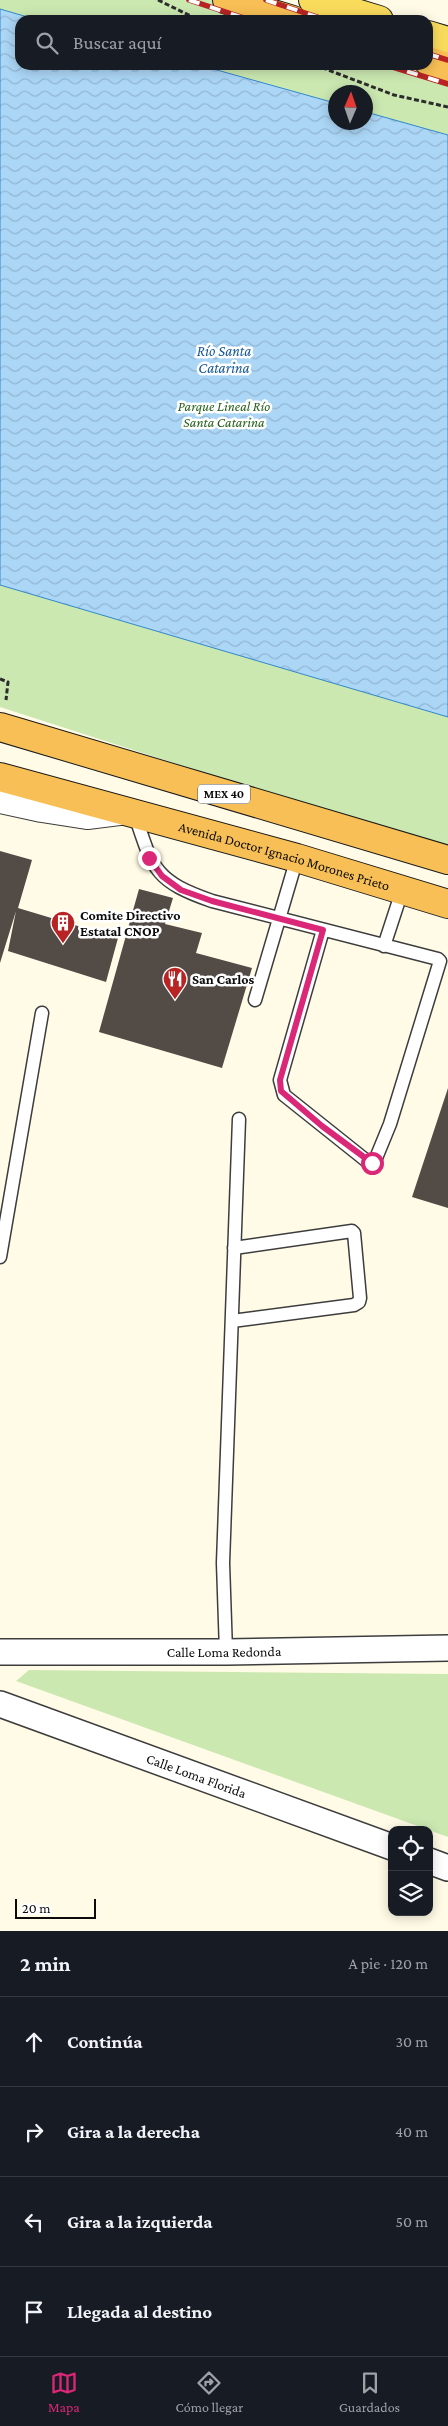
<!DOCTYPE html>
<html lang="es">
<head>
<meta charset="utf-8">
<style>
	body { margin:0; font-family:"Crimson Pro",serif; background:#20242c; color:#f1f3f6 }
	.controls { position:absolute; right:15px; bottom:15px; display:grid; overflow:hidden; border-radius:10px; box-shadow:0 2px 12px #0003 }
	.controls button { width:45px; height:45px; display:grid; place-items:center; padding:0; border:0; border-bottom:1px solid #363941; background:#171b24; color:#f1f3f6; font:25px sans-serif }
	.compass { position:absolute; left:328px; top:85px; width:45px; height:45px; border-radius:50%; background:#171b24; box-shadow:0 2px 12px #0003; rotate:2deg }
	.scale { position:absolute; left:15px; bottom:12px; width:81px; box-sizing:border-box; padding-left:5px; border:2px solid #0a0a0a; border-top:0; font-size:14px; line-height:18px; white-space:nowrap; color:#0a0a0a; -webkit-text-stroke:4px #fff; paint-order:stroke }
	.stop { position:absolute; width:15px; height:15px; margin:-11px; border:4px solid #db2777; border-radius:50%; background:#fff }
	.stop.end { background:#db2777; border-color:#fff; box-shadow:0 1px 5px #0008 }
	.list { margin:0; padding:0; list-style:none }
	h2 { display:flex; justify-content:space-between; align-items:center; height:65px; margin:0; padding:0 20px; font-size:21px }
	h2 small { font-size:16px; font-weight:400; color:#9ea1a6 }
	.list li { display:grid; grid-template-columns:32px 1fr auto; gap:15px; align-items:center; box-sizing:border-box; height:90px; padding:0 20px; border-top:1px solid #363941 }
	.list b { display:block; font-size:19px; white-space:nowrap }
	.list em { font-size:16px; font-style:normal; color:#9ea1a6 }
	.icon { flex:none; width:28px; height:28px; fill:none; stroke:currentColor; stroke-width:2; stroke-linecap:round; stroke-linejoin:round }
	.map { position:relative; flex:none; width:448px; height:1931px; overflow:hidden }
	.search { position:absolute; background:#171b24; box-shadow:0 2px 12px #0003; left:15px; right:15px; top:15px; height:55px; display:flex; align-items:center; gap:12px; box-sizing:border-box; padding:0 18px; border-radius:15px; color:#9ea1a6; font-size:19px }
	.sheet { height:425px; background:#171b24 }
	nav { display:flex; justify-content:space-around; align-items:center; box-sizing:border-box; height:70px; border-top:1px solid #363941; background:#171b24; font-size:14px; color:#9ea1a6 }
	nav a { display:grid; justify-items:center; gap:2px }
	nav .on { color:#db2777 }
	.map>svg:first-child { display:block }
</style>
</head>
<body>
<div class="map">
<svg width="448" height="1931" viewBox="0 0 448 1931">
	<defs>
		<pattern id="water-waves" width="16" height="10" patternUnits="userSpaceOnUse" patternTransform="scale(1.25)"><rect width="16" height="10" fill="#abd6f6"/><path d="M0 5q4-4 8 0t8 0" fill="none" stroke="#92b6d2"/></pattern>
	</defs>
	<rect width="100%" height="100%" fill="#fffbe6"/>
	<path fill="#cbe8b1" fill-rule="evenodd" d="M0,0H223L284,20H20V65H423L448,73V848L158,758L0,707ZM336,92H366V122H336Z
		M29,1670L448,1674V1837L16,1681Z"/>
	<path fill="url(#water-waves)" stroke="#3387cc" d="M0,9L38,20H20V65H199L335,103L336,122H366V112L448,135V717L0,585Z"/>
	<path fill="#524b46" d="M0,851L32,860L18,908L118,938L106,982L8,951L16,911L0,963Z
		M139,889L173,898L165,924L202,933L196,953L252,968L222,1068L99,1032Z
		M448,1088V1208L412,1197Z"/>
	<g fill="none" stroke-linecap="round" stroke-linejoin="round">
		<defs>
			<path id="service" d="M135,815C153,870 155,881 212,901L438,959L440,961L390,1124L374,1163L368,1162L284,1095L280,1080L323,930
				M384,946L402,891
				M255,1000L297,858
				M0,1257L42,1013
				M232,1321L354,1305L359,1302L360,1298L354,1233L352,1231L234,1248
				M226,1652L223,1563L239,1119"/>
			<g id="minor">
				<path id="s1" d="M0,1652H226L448,1648"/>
				<path id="s2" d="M0,1704L392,1847"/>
				<path d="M429,1861L448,1868"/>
			</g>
			<path id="tertiary" d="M0,799L42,808L87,815L119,811"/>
			<path id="primary" d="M313,0L379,20
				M428,35L448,41"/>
			<g id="trunk">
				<path d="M227,0L293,20"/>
				<path d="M428,61L448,67"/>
				<path d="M0,727L448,860"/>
				<path id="s3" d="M0,777L297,858L448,904"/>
			</g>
		</defs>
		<use href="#service" stroke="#3d3d3d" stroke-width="15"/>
		<use href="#minor" stroke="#3d3d3d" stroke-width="28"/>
		<use href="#tertiary" stroke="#3d3d3d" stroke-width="30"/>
		<use href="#primary" stroke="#1b1b1b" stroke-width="30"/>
		<use href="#trunk" stroke="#1b1b1b" stroke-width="30"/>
		<path stroke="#2c2c2c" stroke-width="3" stroke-dasharray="5 2.5" stroke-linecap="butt" d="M158,0L199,20
			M315,65L394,95L448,107
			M0,679L8,682L6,700"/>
		<use href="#service" stroke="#fff" stroke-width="12"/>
		<use href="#minor" stroke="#fff" stroke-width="25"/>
		<use href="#tertiary" stroke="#fff" stroke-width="28"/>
		<use href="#primary" stroke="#f9db5c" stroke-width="28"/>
		<use href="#trunk" stroke="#f7bf55" stroke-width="28"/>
		<defs>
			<path id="rail" d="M189,0L250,20
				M266,0L326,20
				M428,54L448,60
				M386,65L448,84"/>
		</defs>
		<use href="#rail" stroke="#b82423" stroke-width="5.5"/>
		<use href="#rail" stroke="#fff" stroke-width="4" stroke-dasharray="11" stroke-linecap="butt"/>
	</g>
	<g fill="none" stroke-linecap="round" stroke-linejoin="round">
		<path stroke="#db2777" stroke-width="6" d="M149,858L162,876L181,890L212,901L323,930L280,1080L281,1091L322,1126L372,1163"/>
	</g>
	<defs>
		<symbol id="building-pin" viewBox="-11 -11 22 30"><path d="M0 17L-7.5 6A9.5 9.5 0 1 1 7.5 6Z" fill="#b82423" stroke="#fff"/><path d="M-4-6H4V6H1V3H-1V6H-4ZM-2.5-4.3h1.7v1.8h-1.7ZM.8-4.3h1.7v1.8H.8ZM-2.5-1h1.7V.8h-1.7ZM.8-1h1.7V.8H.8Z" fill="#fff"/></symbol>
		<symbol id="restaurant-pin" viewBox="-11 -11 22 30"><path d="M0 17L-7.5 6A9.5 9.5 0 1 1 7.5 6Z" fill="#b82423" stroke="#fff"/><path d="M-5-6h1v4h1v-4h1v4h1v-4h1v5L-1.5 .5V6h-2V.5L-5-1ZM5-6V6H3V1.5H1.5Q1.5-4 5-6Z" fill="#fff"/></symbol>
	</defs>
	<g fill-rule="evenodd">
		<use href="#building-pin" x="49" y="909" width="28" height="38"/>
		<use href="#restaurant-pin" x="161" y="965" width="28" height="38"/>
	</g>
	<g text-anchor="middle" stroke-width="5" stroke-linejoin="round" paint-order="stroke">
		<rect fill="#fff" stroke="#545454" stroke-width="1" x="198" y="784.5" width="52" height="19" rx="4"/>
		<g font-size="12" font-weight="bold" fill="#0a0a0a">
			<text x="224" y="798">MEX 40</text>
		</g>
		<g font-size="14" font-style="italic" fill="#26601b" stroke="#fff">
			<text x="224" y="411">Parque Lineal Río<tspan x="224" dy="16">Santa Catarina</tspan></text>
		</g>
		<g font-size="14" fill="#0a0a0a" stroke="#fff">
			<text dy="5" stroke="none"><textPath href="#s3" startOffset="295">Avenida Doctor Ignacio Morones Prieto</textPath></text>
			<text dy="5" stroke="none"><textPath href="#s1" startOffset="224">Calle Loma Redonda</textPath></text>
			<text dy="5" stroke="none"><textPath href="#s2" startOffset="209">Calle Loma Florida</textPath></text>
		</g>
		<g font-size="14" font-weight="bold" fill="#0a0a0a" stroke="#fff" text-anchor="start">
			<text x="80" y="920">Comite Directivo<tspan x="80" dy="16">Estatal CNOP</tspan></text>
			<text x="192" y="984">San Carlos</text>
		</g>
		<g font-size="15" font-style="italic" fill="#155899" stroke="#fff">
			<text x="224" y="356">Río Santa<tspan x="224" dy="17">Catarina</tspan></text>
		</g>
	</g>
</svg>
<div class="controls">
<button><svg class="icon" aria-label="locate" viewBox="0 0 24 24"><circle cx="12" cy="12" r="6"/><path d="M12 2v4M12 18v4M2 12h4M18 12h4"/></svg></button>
<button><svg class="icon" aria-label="layers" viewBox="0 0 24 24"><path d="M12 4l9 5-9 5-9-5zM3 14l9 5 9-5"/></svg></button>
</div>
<svg class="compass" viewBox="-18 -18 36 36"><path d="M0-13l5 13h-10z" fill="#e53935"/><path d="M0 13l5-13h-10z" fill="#9ea1a6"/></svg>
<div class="scale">20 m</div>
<div class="stop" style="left:372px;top:1163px"></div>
<div class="stop end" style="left:149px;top:858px"></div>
<div class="search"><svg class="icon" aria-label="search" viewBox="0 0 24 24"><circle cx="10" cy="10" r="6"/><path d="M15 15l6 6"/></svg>Buscar aquí</div>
</div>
<section class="sheet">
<h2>2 min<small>A pie · 120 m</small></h2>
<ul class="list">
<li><svg class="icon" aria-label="ahead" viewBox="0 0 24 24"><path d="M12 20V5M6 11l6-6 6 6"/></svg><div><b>Continúa</b></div><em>30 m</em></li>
<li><svg class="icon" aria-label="right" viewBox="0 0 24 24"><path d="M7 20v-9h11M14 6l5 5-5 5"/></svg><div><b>Gira a la derecha</b></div><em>40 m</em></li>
<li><svg class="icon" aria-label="left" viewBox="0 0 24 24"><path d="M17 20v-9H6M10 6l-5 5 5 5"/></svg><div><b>Gira a la izquierda</b></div><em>50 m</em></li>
<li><svg class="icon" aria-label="arrive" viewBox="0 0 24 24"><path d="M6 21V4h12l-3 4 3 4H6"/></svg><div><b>Llegada al destino</b></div></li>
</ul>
</section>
<nav>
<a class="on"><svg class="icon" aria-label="map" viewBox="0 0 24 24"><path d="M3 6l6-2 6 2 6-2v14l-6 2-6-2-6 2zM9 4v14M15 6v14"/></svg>Mapa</a>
<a><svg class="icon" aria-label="directions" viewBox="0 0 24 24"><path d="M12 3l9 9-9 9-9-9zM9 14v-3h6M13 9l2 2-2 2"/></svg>Cómo llegar</a>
<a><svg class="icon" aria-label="saved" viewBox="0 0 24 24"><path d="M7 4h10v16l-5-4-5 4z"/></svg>Guardados</a>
</nav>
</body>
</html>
